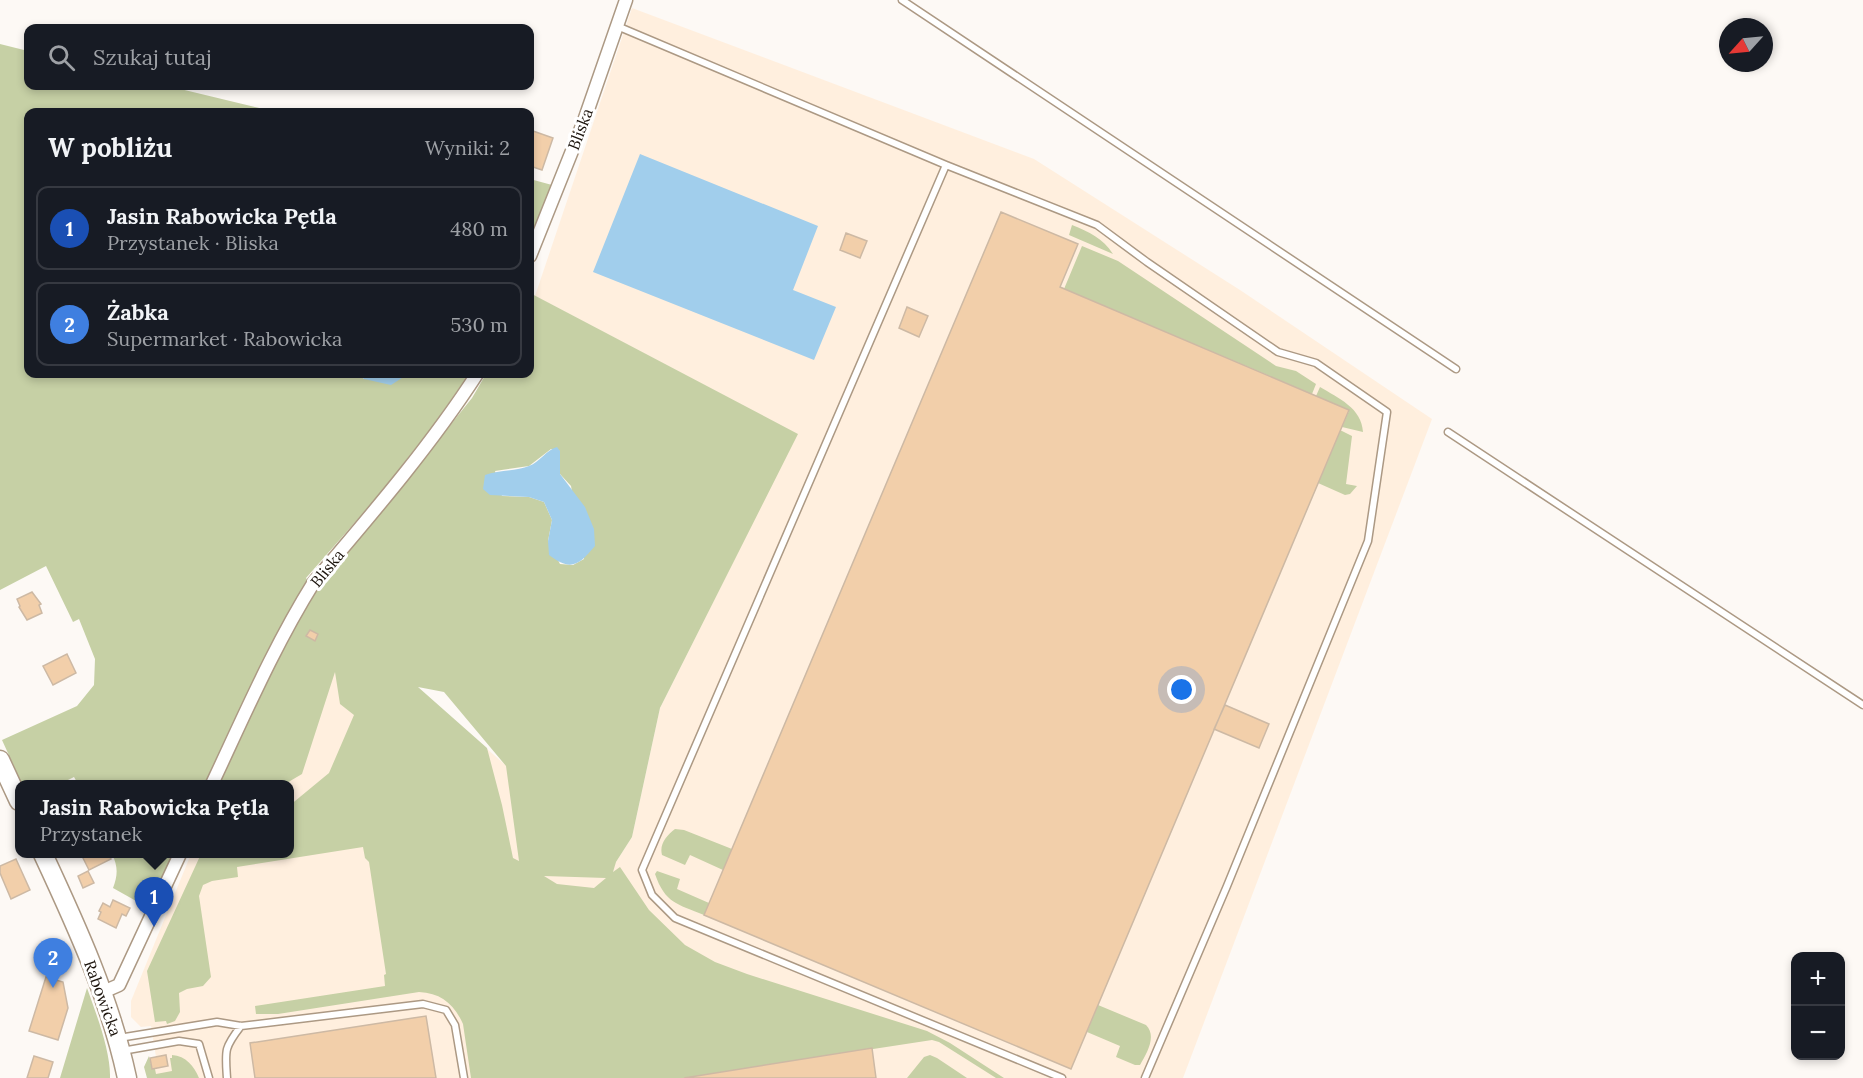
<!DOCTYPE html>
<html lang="pl">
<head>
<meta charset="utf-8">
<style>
	body { margin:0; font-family:Lora,serif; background:#242831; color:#f1f3f6 }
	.controls { position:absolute; right:18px; bottom:18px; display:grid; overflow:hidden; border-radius:12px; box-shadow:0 3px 9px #0003 }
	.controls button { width:54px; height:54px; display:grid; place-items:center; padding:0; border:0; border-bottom:2px solid #363941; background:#171b24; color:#f1f3f6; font:30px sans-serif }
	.compass { position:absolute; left:1719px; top:18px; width:54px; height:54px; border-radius:50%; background:#171b24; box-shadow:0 3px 9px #0003; rotate:243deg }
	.you { position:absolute; left:1182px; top:690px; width:21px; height:21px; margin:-15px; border:4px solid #fff; border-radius:50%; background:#1a73e8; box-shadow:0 0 0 9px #1a73e833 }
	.badge { display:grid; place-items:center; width:39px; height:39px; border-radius:50%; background:#db2777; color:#fff; font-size:20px; font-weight:700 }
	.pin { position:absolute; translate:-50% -50px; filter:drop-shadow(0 2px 3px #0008) }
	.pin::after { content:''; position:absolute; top:32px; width:21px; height:18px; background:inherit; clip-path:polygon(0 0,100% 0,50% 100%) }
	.popup { position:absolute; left:15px; top:780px; width:279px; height:78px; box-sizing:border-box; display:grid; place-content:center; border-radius:12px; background:#171b24; filter:drop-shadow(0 2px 4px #0005); font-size:20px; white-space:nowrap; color:#9ea1a6 }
	.popup b { font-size:22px; color:#f1f3f6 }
	.popup::after { content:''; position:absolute; left:50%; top:100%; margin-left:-12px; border:12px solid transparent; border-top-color:#171b24 }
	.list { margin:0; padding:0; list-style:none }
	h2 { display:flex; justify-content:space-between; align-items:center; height:78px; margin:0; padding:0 24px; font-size:26px }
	h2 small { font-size:20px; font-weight:400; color:#9ea1a6 }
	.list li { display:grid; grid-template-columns:39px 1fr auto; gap:18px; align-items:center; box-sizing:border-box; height:84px; margin:0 12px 12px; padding:0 12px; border:2px solid #363941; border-radius:12px }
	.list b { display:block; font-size:22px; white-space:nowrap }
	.list p { margin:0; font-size:20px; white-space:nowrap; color:#9ea1a6 }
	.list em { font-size:20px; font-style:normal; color:#9ea1a6 }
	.icon { flex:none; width:33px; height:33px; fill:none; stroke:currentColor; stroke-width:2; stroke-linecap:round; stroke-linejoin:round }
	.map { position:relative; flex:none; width:1863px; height:1078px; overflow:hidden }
	.search { position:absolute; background:#171b24; box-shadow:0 3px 9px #0003; left:24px; top:24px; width:510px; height:66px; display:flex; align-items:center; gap:15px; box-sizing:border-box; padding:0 21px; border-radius:12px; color:#9ea1a6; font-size:22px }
	.panel { position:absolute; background:#171b24; box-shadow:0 3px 9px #0003; left:24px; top:108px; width:510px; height:270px; border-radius:12px }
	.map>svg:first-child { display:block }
</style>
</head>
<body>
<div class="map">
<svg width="1863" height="1078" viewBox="0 0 1863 1078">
	<rect width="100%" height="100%" fill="#fdf9f5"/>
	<path fill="#ffefde" d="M632,8L1034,159L1240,290L1432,419L1183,1078H154L150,1058L156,1057L151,1026L141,1027L131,1017V1001L191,854H289V784H219L356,634L616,862L632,837L660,708L797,434L535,296Z"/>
	<path fill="#c6d0a5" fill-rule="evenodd" d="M0,44L28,51V86H168L276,112H28V374H358L364,379L408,374H469L432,427L379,495L306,578L316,592L472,398L486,374H530V293L798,434L660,708L632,837L616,862L613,872L620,867L649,910L685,945L715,962L747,974L927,1031L950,1043L1004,1078H996L939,1042L932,1040L684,1078H471L463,1024C454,1004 441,993 419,992L278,1014H256L255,1006L385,986L384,975L386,974L369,862L365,858L363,847L237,867L238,877L212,881L203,885L199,896L211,977L203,986L187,989L179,993L180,1012L175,1021L167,1024L166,1021L155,1022L147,971L201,854H289V806L329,773L354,715L340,704L335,672L302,774L285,784H78L74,777L60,784H22L2,740L77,706L94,685L95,659L79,619L73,622L46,566L0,590ZM551,449L560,451V474L571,486L584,559L573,565L560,564L548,541L552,520L544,502L529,497L502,496L495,471L529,466ZM418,687L444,692L506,766L519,861L513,858L502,805L487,748ZM544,876L606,878L594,888L557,884Z
		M530,179L552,185L530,238Z
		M1072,225C1089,232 1103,238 1113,254L1069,235Z
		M1082,246L1118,261L1276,366L1296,371L1316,384L1312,394L1064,289Z
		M1320,387C1338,398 1362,408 1363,432L1342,427L1349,411L1316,396Z
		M1340,430L1352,436L1346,484L1357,486L1350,494L1345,495L1318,483Z
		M675,829L684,830L732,849L723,870L690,855L685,865L662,855C659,844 667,835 675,829Z
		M112,854H176L145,906L113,888C118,875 118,866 112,854Z
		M657,871L680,879L677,889L709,903L704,915C677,904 665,903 655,874Z
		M87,988C96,1013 111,1052 110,1078H60Z
		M1098,1005L1146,1025C1157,1036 1147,1053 1140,1065H1135L1116,1057L1120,1046L1087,1032Z
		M172,1055C186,1056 194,1066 199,1078H147L144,1067L149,1056L152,1069H155L156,1074L172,1071L170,1058H172Z
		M930,1055L937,1058L967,1078H907L924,1057Z"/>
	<path fill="#a1ceec" d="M640,154L818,226L793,290L836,307L814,360L593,272Z
		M358,374H408L391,385L364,379Z
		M557,447L560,451V474L585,507L594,529L595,546C579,565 571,572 549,555L548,541L552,520L544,502L529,497L490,495L483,489L485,475C498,470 518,471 529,466C540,462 546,450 557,447Z"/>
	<path fill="#f2cfaa" stroke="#cdb9a4" stroke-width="1.5" d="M533,131L553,138L542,170L530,166V140Z
		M1001,212L1078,244L1060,287L1349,410L1071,1069L704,915Z
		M846,233L867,241L860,258L840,250Z
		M907,307L928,316L919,337L899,328Z
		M32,592L41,604L39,605L42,613L27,620L19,607L20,606L17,599Z
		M310,630L318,634L315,641L306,636Z
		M67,654L76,673L53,685L43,666Z
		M1225,705L1269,724L1259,748L1214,729Z
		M81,854H108L111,859L89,870Z
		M16,859L30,890L11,899L0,873V866Z
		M88,871L94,883L83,888L78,876Z
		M113,900L130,908L126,916L122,914L116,928L98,919L101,912L99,911L103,903L110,907Z
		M46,977L63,982L68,1008L58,1040L29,1031Z
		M426,1016L436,1078H255L250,1043Z
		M872,1048L876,1078H684Z
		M166,1055L168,1066L152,1069L150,1058Z
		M34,1056L53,1062L48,1078H27Z"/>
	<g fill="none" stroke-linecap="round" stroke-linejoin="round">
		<defs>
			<path id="lane" d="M902,0L1456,369
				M617,26L946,165L1097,225L1147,262L1278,352L1316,363L1387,412L1368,541L1227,886L1145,1078
				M946,165L642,870L652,895L675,918L1062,1078
				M1448,432L1863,705
				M119,1038L217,1022L241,1026L423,1004L446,1010L455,1025L464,1078
				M122,1051L179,1041L199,1044L209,1078
				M227,1078C225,1050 224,1048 241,1026"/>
			<path id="street" d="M530,256L584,121L626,0
				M212,784C244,716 274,646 314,582C371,515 429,448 477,374
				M103,992L119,985L180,854"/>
			<path id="secondary" d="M0,760L19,801
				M43,854C77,927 110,999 127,1078"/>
		</defs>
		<use href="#lane" stroke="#ac9984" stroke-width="9"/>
		<use href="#street" stroke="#ac9984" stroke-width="15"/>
		<use href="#secondary" stroke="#ac9984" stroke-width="21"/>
		<use href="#lane" stroke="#fff" stroke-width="6"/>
		<use href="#street" stroke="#fff" stroke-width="12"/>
		<use href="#secondary" stroke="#fff" stroke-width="18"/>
	</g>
	<g text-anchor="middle" stroke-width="6" stroke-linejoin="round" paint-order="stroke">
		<g font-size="16" fill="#1b130c" stroke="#fff">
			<text transform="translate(580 129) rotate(-69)" y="6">Bliska</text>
			<text transform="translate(327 568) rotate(-51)" y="6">Bliska</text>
			<text transform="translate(103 998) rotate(70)" y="6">Rabowicka</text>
		</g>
	</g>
</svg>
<div class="controls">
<button>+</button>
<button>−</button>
</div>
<svg class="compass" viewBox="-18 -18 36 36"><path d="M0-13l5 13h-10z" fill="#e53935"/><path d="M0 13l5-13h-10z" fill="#9ea1a6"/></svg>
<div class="you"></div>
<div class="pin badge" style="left:154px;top:927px;background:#1a4fb4">1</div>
<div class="popup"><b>Jasin Rabowicka Pętla</b>Przystanek</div>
<div class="pin badge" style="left:53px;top:988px;background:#3f7fe0">2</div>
<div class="search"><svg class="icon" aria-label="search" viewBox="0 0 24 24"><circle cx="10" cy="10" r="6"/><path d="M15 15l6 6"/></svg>Szukaj tutaj</div>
<section class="panel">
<h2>W pobliżu<small>Wyniki: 2</small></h2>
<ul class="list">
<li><span class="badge" style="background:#1a4fb4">1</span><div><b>Jasin Rabowicka Pętla</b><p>Przystanek · Bliska</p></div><em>480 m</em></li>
<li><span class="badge" style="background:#3f7fe0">2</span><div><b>Żabka</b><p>Supermarket · Rabowicka</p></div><em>530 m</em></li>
</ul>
</section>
</div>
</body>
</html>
